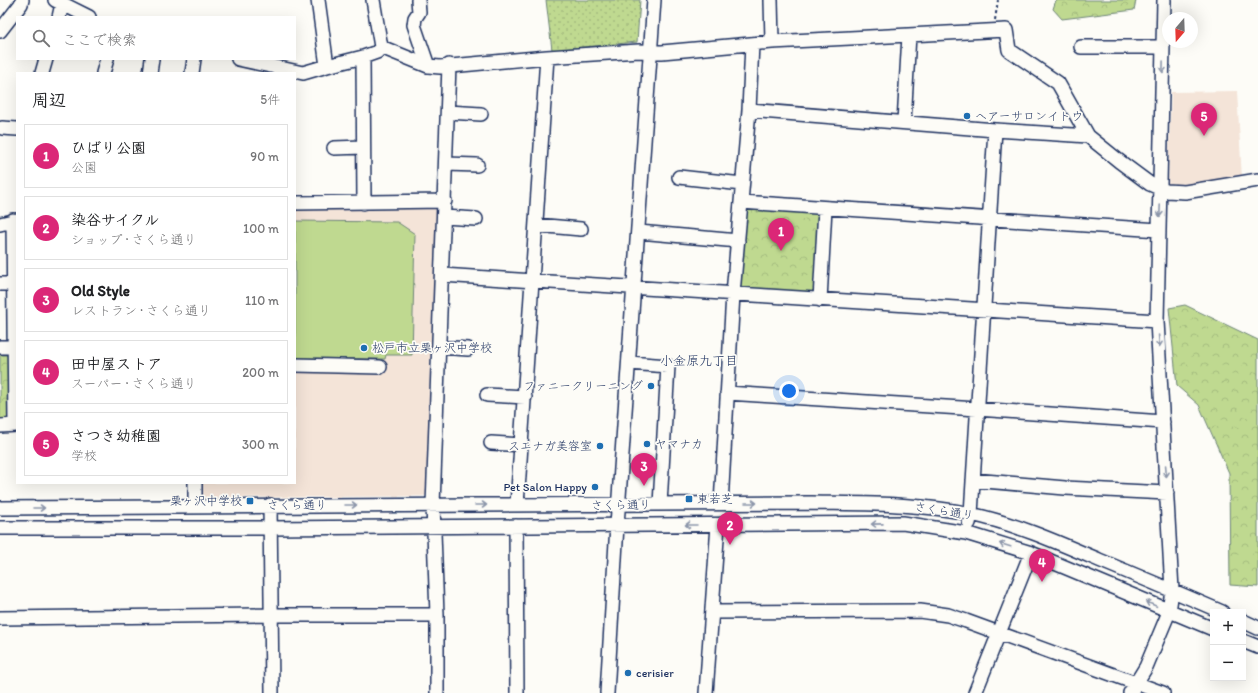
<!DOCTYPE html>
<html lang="ja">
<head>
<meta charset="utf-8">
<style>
	body { margin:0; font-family:Itim,"Klee One",sans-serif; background:#f2f2f2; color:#202124 }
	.controls { position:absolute; right:12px; bottom:12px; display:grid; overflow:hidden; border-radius:0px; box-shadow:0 4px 16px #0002 }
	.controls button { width:36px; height:36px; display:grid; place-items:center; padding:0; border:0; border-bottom:1px solid #e0e0e0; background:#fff; color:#202124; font:20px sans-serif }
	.compass { position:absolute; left:1162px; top:12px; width:36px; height:36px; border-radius:50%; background:#fff; box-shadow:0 4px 16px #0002; rotate:199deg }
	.you { position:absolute; left:789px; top:391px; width:14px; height:14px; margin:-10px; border:3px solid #fff; border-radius:50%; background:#1a73e8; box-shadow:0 0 0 6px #1a73e833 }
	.badge { display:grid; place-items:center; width:26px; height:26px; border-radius:50%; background:#db2777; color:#fff; font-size:13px; font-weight:700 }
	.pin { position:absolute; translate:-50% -33px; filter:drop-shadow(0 1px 2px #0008) }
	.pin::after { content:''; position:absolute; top:21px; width:14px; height:12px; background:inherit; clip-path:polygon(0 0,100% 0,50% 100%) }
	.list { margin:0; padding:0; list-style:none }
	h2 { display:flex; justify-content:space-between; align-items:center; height:52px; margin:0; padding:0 16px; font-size:17px }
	h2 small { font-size:13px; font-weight:400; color:#757577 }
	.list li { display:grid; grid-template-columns:26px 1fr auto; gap:12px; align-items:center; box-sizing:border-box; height:64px; margin:0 8px 8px; padding:0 8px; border:1px solid #e0e0e0; border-radius:0px }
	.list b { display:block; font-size:15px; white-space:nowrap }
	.list p { margin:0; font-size:13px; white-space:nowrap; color:#757577 }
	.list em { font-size:13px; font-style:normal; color:#757577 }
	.icon { flex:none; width:22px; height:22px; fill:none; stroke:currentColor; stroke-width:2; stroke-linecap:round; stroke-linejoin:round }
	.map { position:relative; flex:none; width:1258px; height:693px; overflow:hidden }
	.search { position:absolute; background:#fff; box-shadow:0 4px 16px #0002; left:16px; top:16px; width:280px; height:44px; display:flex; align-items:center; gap:10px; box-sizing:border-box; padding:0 14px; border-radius:0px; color:#757577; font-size:15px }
	.panel { position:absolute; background:#fff; box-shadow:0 4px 16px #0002; left:16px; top:72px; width:280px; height:412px; border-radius:0px }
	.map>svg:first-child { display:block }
</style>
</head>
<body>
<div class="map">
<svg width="1258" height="693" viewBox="0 0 1258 693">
	<defs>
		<pattern id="grass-dots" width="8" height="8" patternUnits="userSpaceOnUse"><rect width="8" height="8" fill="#bfd990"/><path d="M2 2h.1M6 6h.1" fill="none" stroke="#a4bb7f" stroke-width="1.8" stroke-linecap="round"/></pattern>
		<pattern id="forest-crowns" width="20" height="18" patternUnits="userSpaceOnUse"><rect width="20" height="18" fill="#bfd990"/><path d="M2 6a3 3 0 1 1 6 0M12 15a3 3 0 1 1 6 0" fill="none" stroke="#a4bb7f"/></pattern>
	</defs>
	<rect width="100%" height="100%" fill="#fdfcf7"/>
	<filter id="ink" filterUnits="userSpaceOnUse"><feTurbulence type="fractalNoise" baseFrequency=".025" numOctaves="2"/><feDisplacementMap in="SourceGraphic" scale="8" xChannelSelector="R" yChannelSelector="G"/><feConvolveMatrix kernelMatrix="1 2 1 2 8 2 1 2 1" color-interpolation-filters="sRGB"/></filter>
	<g filter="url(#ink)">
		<path fill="#f4e4d8" d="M1237,91L1242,179L1168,186L1171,92Z
			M436,208L437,212L429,496L201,498V483H295V209Z"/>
		<path fill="url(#grass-dots)" stroke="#6d8477" d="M546,0H640L637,42L552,50Z"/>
		<path fill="url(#forest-crowns)" stroke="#6d8477" d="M1056,0H1136L1134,10L1062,19L1053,9Z
			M749,207L818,213L816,291L813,295L744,291L740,287L745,211Z
			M1185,305L1258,340V587L1230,585L1229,473L1199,405L1177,386L1169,308Z
			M0,355H7L12,359V418L0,423Z"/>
		<path fill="#bfd990" stroke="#6d8477" d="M295,221L397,222L415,234L412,355H386L385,359L295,358Z"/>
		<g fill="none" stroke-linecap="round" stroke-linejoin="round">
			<defs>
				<path id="minor" d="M55,0L89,17
					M318,0L327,66
					M373,0L381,47
					M418,0L419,12L415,18L414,25L428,66
					M771,0L772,42
					M59,17L62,4
					M0,31L21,4L22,0
					M1081,47H1163
					M363,57L364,203
					M238,59L303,73L327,66L363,57L377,52L381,47L428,66L440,67L547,57L639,51L662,52L772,42L1006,30L1009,50L1058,83L1088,136L1119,161L1150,184L1166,191L1185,192L1258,180
					M42,73L46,59
					M103,73L107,59
					M150,73L152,59
					M192,73L194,59
					M749,110L995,130L1088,136
					M448,112L481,114
					M904,122L909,35
					M2,128L17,129
					M334,148L363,147
					M446,164L477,165
					M679,177L742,184
					M741,202L1159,230
					M295,203L445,201
					M444,217L476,219
					M13,220L15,425
					M0,224L17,220
					M536,225L581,229
					M639,232L738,241
					M442,275L1157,321
					M0,284H17
					M820,300L825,208
					M0,347H17
					M439,347L468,349
					M629,363L668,366L660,504
					M295,365L380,367
					M727,393L977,409L1163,422
					M487,395L525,397
					M0,426L17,425
					M491,443L521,445
					M973,480L1065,488L1167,493
					M195,483V506
					M721,504L733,294L749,110L752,44
					M270,505L272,693
					M517,505L547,57
					M0,508L812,503C865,504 919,503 971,514C1016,524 1057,542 1099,560C1140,577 1181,594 1222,612
					M969,523L971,514L995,130
					M516,526L517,693
					M0,528H270L903,523L966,533L1031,553L1213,629
					M712,612L920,611L948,615L966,621L1163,693
					M0,618L271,615H437
					M1243,621L1258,628
					M1243,641L1258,647
					M437,693V615L433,505L449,65
					M607,693L617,525L654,0
					M706,693L718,525
					M975,693L1031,553
					M1130,693L1146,667L1169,612L1172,590L1157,321L1164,0"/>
			</defs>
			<use href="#minor" stroke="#1b2f5e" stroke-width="16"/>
			<path stroke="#1b2f5e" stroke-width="2" stroke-dasharray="3 3" stroke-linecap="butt" d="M995,20L998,0"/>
			<use href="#minor" stroke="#fdfcf7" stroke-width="13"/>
		</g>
		<defs><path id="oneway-shaft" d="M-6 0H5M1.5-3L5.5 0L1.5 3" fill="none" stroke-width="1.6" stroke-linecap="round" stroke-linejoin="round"/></defs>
		<g stroke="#8c96aa">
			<use href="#oneway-shaft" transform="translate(1163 67) rotate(91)"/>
			<use href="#oneway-shaft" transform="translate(1160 211) rotate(92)"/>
			<use href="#oneway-shaft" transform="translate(1159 341) rotate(86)"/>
			<use href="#oneway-shaft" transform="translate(1166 471) rotate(86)"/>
			<use href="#oneway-shaft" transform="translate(751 503)"/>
			<use href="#oneway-shaft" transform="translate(351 505)"/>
			<use href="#oneway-shaft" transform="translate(481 505)"/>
			<use href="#oneway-shaft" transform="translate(39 508)"/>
			<use href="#oneway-shaft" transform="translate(877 524) rotate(179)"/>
			<use href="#oneway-shaft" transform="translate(691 525) rotate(180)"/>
			<use href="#oneway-shaft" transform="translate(1005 545) rotate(-163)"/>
			<use href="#oneway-shaft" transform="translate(1151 604) rotate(-157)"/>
		</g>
	</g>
	<g fill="#1f6fb2" stroke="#fdfcf7" stroke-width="1.5">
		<circle cx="967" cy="116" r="4"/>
		<circle cx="364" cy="348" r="4"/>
		<circle cx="651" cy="386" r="4"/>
		<circle cx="647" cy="444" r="4"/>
		<circle cx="600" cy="446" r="4"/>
		<circle cx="595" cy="487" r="4"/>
		<rect x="685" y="495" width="8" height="8" rx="2"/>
		<rect x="246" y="497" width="8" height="8" rx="2"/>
		<circle cx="628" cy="673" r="4"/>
	</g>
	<g text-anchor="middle" stroke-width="3.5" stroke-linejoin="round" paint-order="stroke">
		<g font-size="12" fill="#1b2f5e" stroke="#fdfcf7" text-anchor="start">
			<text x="975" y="120">ヘアーサロンイトウ</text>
			<text x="372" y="352">松戸市立栗ヶ沢中学校</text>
			<text x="643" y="390" text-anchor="end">ファニークリーニング</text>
			<text x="655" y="448">ヤマナカ</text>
			<text x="592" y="450" text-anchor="end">スエナガ美容室</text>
			<text x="587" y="491" text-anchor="end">Pet Salon Happy</text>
			<text x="697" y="503">東若芝</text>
			<text x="242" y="505" text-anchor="end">栗ヶ沢中学校</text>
			<text x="636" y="677">cerisier</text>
		</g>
		<g font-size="12" fill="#1b2f5e" stroke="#fdfcf7">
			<text x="297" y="509">さくら通り</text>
			<text transform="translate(621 505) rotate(-1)" y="4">さくら通り</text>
			<text transform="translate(944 511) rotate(9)" y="4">さくら通り</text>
		</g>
		<g font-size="13" fill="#1b2f5e" stroke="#fdfcf7">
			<text x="699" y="365">小金原九丁目</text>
		</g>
	</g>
</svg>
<div class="controls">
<button>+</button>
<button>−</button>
</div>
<svg class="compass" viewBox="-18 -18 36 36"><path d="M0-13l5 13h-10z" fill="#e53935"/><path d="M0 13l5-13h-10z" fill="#757577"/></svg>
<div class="you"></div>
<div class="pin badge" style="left:781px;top:251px">1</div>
<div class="pin badge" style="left:730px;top:545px">2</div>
<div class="pin badge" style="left:644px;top:486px">3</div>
<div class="pin badge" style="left:1042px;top:582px">4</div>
<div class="pin badge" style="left:1204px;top:136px">5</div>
<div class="search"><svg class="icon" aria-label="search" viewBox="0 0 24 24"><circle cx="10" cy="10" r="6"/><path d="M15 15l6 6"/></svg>ここで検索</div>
<section class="panel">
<h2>周辺<small>5件</small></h2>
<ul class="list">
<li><span class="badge">1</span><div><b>ひばり公園</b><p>公園</p></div><em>90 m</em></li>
<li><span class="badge">2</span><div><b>染谷サイクル</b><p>ショップ · さくら通り</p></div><em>100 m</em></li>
<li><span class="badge">3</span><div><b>Old Style</b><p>レストラン · さくら通り</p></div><em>110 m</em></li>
<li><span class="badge">4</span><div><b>田中屋ストア</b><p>スーパー · さくら通り</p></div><em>200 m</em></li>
<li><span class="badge">5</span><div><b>さつき幼稚園</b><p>学校</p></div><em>300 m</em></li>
</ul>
</section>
</div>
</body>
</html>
